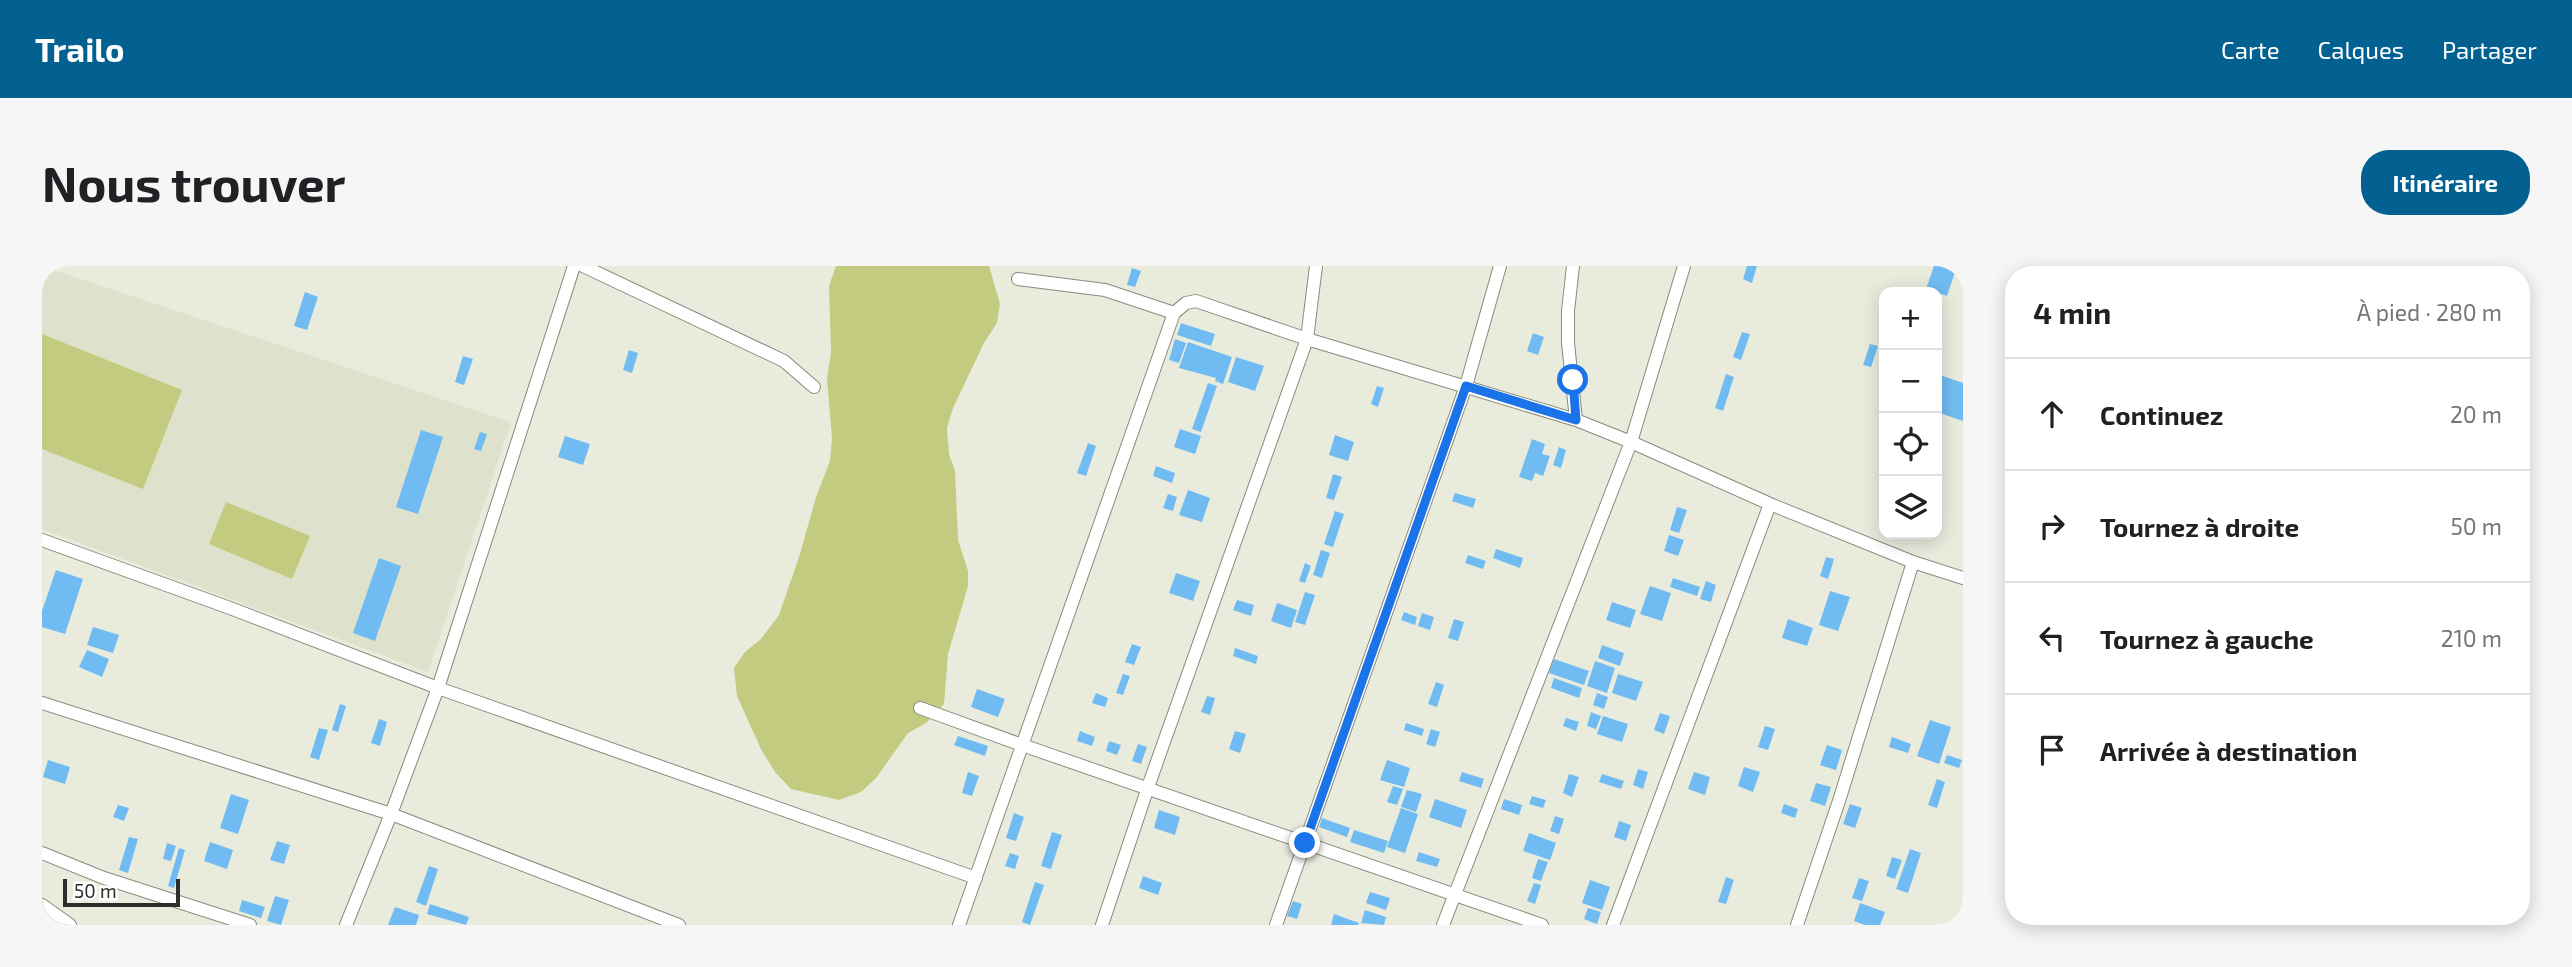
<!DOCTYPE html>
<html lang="fr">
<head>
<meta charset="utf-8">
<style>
	body { margin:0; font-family:"Exo 2",sans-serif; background:#f6f6f6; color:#202124 }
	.controls { position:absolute; right:21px; top:21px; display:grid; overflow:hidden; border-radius:14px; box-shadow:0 4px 18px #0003 }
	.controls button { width:63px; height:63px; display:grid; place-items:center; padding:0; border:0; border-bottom:2px solid #e0e0e0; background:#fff; color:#202124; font:35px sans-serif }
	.scale { position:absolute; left:21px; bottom:18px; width:117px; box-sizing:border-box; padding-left:7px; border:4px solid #2d2e29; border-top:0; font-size:19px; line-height:24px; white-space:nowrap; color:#2d2e29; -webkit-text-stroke:5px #fff; paint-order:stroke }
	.stop { position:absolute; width:21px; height:21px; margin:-16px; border:5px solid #1a73e8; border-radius:50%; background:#fff }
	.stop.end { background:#1a73e8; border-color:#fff; box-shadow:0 2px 7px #0008 }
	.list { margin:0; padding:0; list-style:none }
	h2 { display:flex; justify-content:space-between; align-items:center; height:91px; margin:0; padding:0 28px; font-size:30px }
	h2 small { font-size:23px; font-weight:400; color:#757577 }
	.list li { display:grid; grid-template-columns:46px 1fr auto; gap:21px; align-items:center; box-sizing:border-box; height:112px; padding:0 28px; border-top:2px solid #e0e0e0 }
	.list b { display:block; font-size:26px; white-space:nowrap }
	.list em { font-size:23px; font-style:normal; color:#757577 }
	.icon { flex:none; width:38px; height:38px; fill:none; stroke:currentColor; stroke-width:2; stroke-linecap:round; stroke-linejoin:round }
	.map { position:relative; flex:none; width:1921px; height:659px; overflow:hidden; border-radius:28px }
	header { display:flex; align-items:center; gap:42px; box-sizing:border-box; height:98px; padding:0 35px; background:#036191; color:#fff }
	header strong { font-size:33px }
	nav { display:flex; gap:38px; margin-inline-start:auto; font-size:24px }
	.intro { display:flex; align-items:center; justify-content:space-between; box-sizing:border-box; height:168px; padding:0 42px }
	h1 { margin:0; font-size:49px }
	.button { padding:18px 32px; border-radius:28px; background:#036191; color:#fff; font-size:24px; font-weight:700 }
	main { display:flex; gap:42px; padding:0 42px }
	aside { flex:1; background:#fff; border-radius:28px; box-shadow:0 4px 18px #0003 }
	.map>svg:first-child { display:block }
</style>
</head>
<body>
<header>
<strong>Trailo</strong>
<nav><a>Carte</a><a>Calques</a><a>Partager</a></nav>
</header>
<div class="intro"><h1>Nous trouver</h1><a class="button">Itinéraire</a></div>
<main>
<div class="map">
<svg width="1921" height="659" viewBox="0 0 1921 659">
	<rect width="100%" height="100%" fill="#e9ecdd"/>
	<path fill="#dee1cc" d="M0,0L469,156L386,406L0,263Z"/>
	<path fill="#c2cb7f" d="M794,0H947L958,38L955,57L942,77L911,142L905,162L907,188L913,205L916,274L926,305V320L906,388L902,438L884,457L866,467L834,512L819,526L797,534L749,523L733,506L719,483L695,430L692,402L703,386L719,373L737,349L758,288L774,231L788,195L790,172L785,112L789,86L787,20Z
		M0,68L140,124L101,223L0,183Z
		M184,236L268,270L250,313L167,278Z"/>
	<path fill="#70bcf2" d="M1705,0H1715L1710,17L1701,13Z
		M1892,0H1915L1905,30L1884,23Z
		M1090,2L1099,5L1093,21L1085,19Z
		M263,26L276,31L265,64L252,60Z
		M1139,57L1173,68L1169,80L1135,69Z
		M1700,66L1708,68L1699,94L1691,91Z
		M1491,67L1502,71L1496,89L1485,85Z
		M1133,73L1144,77L1137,97L1127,94Z
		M1146,76L1190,91L1181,118L1173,115L1174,112L1137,102Z
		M1828,78L1836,80L1829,101L1821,99Z
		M587,84L596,87L590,107L581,104Z
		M421,90L431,93L422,119L413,116Z
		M1194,91L1222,100L1213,125L1186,116Z
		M1684,108L1692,111L1681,145L1673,142Z
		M1895,108L1921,117V155L1895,146Z
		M1166,117L1175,120L1159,166L1150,163Z
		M1335,120L1342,122L1336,141L1329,138Z
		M1138,163L1159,170L1153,188L1132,181Z
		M379,164L401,171L376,248L354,241Z
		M438,166L445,168L439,185L432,183Z
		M1293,169L1312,176L1306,195L1287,189Z
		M523,170L548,178L541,199L516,191Z
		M1490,173L1503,178L1500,188L1508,190L1501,210L1493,207L1490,215L1477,211Z
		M1046,177L1054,180L1044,210L1035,207Z
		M1517,181L1524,184L1519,202L1511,199Z
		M1114,200L1133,207L1130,217L1111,210Z
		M1291,208L1300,211L1292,234L1284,232Z
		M1146,224L1168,232L1160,256L1137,249Z
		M1413,227L1434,233L1431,242L1410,235Z
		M1126,228L1135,231L1131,245L1121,242Z
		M1635,241L1645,244L1637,267L1628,264Z
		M1293,245L1302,248L1291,281L1282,278Z
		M1627,269L1642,274L1636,290L1622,285Z
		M1454,283L1481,292L1478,302L1451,292Z
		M1279,284L1288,287L1280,312L1271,309Z
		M1426,289L1444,295L1441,303L1423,297Z
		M1784,291L1792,293L1786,313L1778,310Z
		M337,292L359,300L333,375L311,367Z
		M1263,297L1269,300L1263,317L1257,315Z
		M14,304L41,313L23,368L0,361V345Z
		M1134,307L1158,315L1151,335L1127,327Z
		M1631,312L1658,321L1655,330L1628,321Z
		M1664,315L1674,319L1669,336L1658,333Z
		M1608,320L1629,327L1620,355L1598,348Z
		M1788,325L1808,331L1796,365L1777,359Z
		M1263,326L1273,329L1263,359L1253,356Z
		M1195,334L1212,339L1209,350L1191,344Z
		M1570,336L1594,344L1588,362L1564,354Z
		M1235,337L1255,344L1249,362L1229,355Z
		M1362,346L1375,351L1373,359L1359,354Z
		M1380,347L1392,351L1388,364L1376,360Z
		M1412,353L1422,356L1416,375L1406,372Z
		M1746,353L1771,362L1765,380L1740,372Z
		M51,361L77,369L71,387L45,379Z
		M1090,378L1099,381L1092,399L1083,396Z
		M1560,379L1582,387L1578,400L1556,392Z
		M1193,382L1216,390L1214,398L1191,390Z
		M45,384L67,393L60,411L37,401Z
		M1512,393L1547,405L1542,419L1507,407Z
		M1553,395L1573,402L1565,427L1545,420Z
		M1081,408L1088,410L1081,429L1074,427Z
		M1576,408L1601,416L1594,435L1570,427Z
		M1512,412L1540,422L1537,432L1509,422Z
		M1394,416L1402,419L1395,441L1386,438Z
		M935,423L963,433L956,451L929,441Z
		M1054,427L1066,432L1063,441L1050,437Z
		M1555,427L1566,431L1562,443L1551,439Z
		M1165,430L1173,432L1168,449L1159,446Z
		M298,438L304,440L296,466L290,464Z
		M1549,446L1559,450L1554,463L1545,460Z
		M1618,447L1628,450L1622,468L1612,464Z
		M1561,450L1586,458L1580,476L1555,468Z
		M1524,452L1537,456L1534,465L1521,460Z
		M337,453L345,456L338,480L329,477Z
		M1888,454L1909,461L1897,498L1875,490Z
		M1364,457L1382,463L1380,470L1362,464Z
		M1723,460L1733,463L1726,484L1716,481Z
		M277,462L286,464L277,494L268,491Z
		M1389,463L1398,466L1393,481L1384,478Z
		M1038,465L1053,471L1050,480L1035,475Z
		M1193,465L1204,468L1198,487L1187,483Z
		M916,470L946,480L943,490L912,479Z
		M1850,471L1869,478L1866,487L1847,481Z
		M1067,475L1079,479L1075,489L1064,485Z
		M1096,478L1105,481L1099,498L1090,495Z
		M1785,479L1800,484L1794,504L1778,499Z
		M1905,489L1920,494L1917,502L1902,497Z
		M6,494L28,501L23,518L1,511Z
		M1345,494L1368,502L1362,521L1338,514Z
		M1702,501L1718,506L1711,526L1696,520Z
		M1596,503L1606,506L1601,523L1591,519Z
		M926,506L937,510L930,530L920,527Z
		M1420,506L1442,513L1439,522L1417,515Z
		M1652,506L1668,511L1663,529L1646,523Z
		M1527,508L1537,511L1530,531L1521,527Z
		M1560,508L1582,515L1579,523L1557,516Z
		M1895,513L1903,516L1895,542L1886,539Z
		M1774,517L1789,521L1783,540L1768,535Z
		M1351,520L1361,523L1355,539L1345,536Z
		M1365,524L1380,528L1374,546L1359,541Z
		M189,528L207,534L196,568L178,562Z
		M1490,530L1504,534L1501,542L1487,538Z
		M1393,533L1425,544L1419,562L1387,551Z
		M1462,533L1480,539L1477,549L1459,543Z
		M1742,538L1756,543L1753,552L1739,547Z
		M1808,538L1820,542L1813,562L1801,558Z
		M76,539L87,542L82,555L71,551Z
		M1359,542L1376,548L1363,587L1345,581Z
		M1117,544L1138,551L1133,569L1112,562Z
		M972,547L982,551L974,575L964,572Z
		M1513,550L1522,553L1517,568L1508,565Z
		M1280,552L1308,562L1305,571L1277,561Z
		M1577,555L1589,559L1584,575L1572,571Z
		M1312,564L1346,575L1342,587L1308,576Z
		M1010,566L1020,569L1009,603L999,600Z
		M1487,567L1514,577L1508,594L1481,585Z
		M87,571L96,573L86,607L77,604Z
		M235,575L248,579L242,598L228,594Z
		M168,576L191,584L185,603L162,595Z
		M125,577L134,580L129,595L121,593Z
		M137,582L143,584L132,622L126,620Z
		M1868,583L1879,587L1866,627L1854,623Z
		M1377,586L1398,593L1395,601L1374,595Z
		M968,587L977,590L973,603L963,600Z
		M1850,591L1860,594L1853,613L1844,610Z
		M1496,593L1506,596L1499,615L1490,612Z
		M387,600L396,603L384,640L374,636Z
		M1101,610L1120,617L1116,629L1097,622Z
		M1684,611L1692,614L1684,638L1676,636Z
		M1817,612L1827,615L1820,635L1810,632Z
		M1548,614L1568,621L1560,644L1540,637Z
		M993,616L1002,619L988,659L980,656Z
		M1492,617L1499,619L1493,638L1485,635Z
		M1328,626L1348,632L1344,644L1324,637Z
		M233,630L247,634L239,659L225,655Z
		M200,634L223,641L219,652L197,645Z
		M1251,635L1260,638L1255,653L1245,650Z
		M1818,637L1843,646L1838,659H1823L1812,655Z
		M388,638L427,651L424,659L385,648Z
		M353,641L377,649L374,659H346Z
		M1546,642L1559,646L1555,658L1542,653Z
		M1323,644L1344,651L1342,659L1319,657Z
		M1292,648L1317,657L1316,659H1289Z"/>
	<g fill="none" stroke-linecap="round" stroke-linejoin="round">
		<defs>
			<path id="street" d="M541,0L742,95L772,121
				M1531,0L1526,45V77L1534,154
				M976,13L1063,24L1132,47
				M0,274L188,342L396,422L934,612
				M0,437L349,548L637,659
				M878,442L980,479L1500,659
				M0,587L62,612L208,659
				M0,639L28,659
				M304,659L349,548L396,422L532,0
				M917,659L1132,47L1144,37L1154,35L1265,73L1534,154L1589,176L1728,238L1871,296L1921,312
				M1060,659L1106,521L1265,73L1274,0
				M1234,659L1424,120L1458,0
				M1401,659L1589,176L1642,0
				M1571,659L1728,238
				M1755,659L1797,535L1871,296"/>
		</defs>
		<use href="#street" stroke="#888b7d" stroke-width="14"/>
		<use href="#street" stroke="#fff" stroke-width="12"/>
	</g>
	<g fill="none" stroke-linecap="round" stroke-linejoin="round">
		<path stroke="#1a73e8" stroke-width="9" d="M1263,577L1424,120L1534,154L1531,114"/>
	</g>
</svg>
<div class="controls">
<button>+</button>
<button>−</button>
<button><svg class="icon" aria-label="locate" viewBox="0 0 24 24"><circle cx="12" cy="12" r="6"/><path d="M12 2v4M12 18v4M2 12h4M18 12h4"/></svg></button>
<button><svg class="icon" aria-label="layers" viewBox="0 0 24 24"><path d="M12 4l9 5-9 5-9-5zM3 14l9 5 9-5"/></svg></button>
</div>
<div class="scale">50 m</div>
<div class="stop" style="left:1531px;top:114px"></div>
<div class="stop end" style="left:1263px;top:577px"></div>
</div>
<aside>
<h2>4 min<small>À pied · 280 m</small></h2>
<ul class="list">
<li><svg class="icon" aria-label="ahead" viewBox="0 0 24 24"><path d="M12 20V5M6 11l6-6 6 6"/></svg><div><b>Continuez</b></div><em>20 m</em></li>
<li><svg class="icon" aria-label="right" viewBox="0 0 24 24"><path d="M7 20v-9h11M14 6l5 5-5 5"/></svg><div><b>Tournez à droite</b></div><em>50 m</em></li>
<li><svg class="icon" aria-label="left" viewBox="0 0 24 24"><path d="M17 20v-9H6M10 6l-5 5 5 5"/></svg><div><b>Tournez à gauche</b></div><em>210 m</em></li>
<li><svg class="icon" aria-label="arrive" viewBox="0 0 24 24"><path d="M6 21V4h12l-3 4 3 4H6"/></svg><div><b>Arrivée à destination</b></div></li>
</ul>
</aside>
</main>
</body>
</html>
